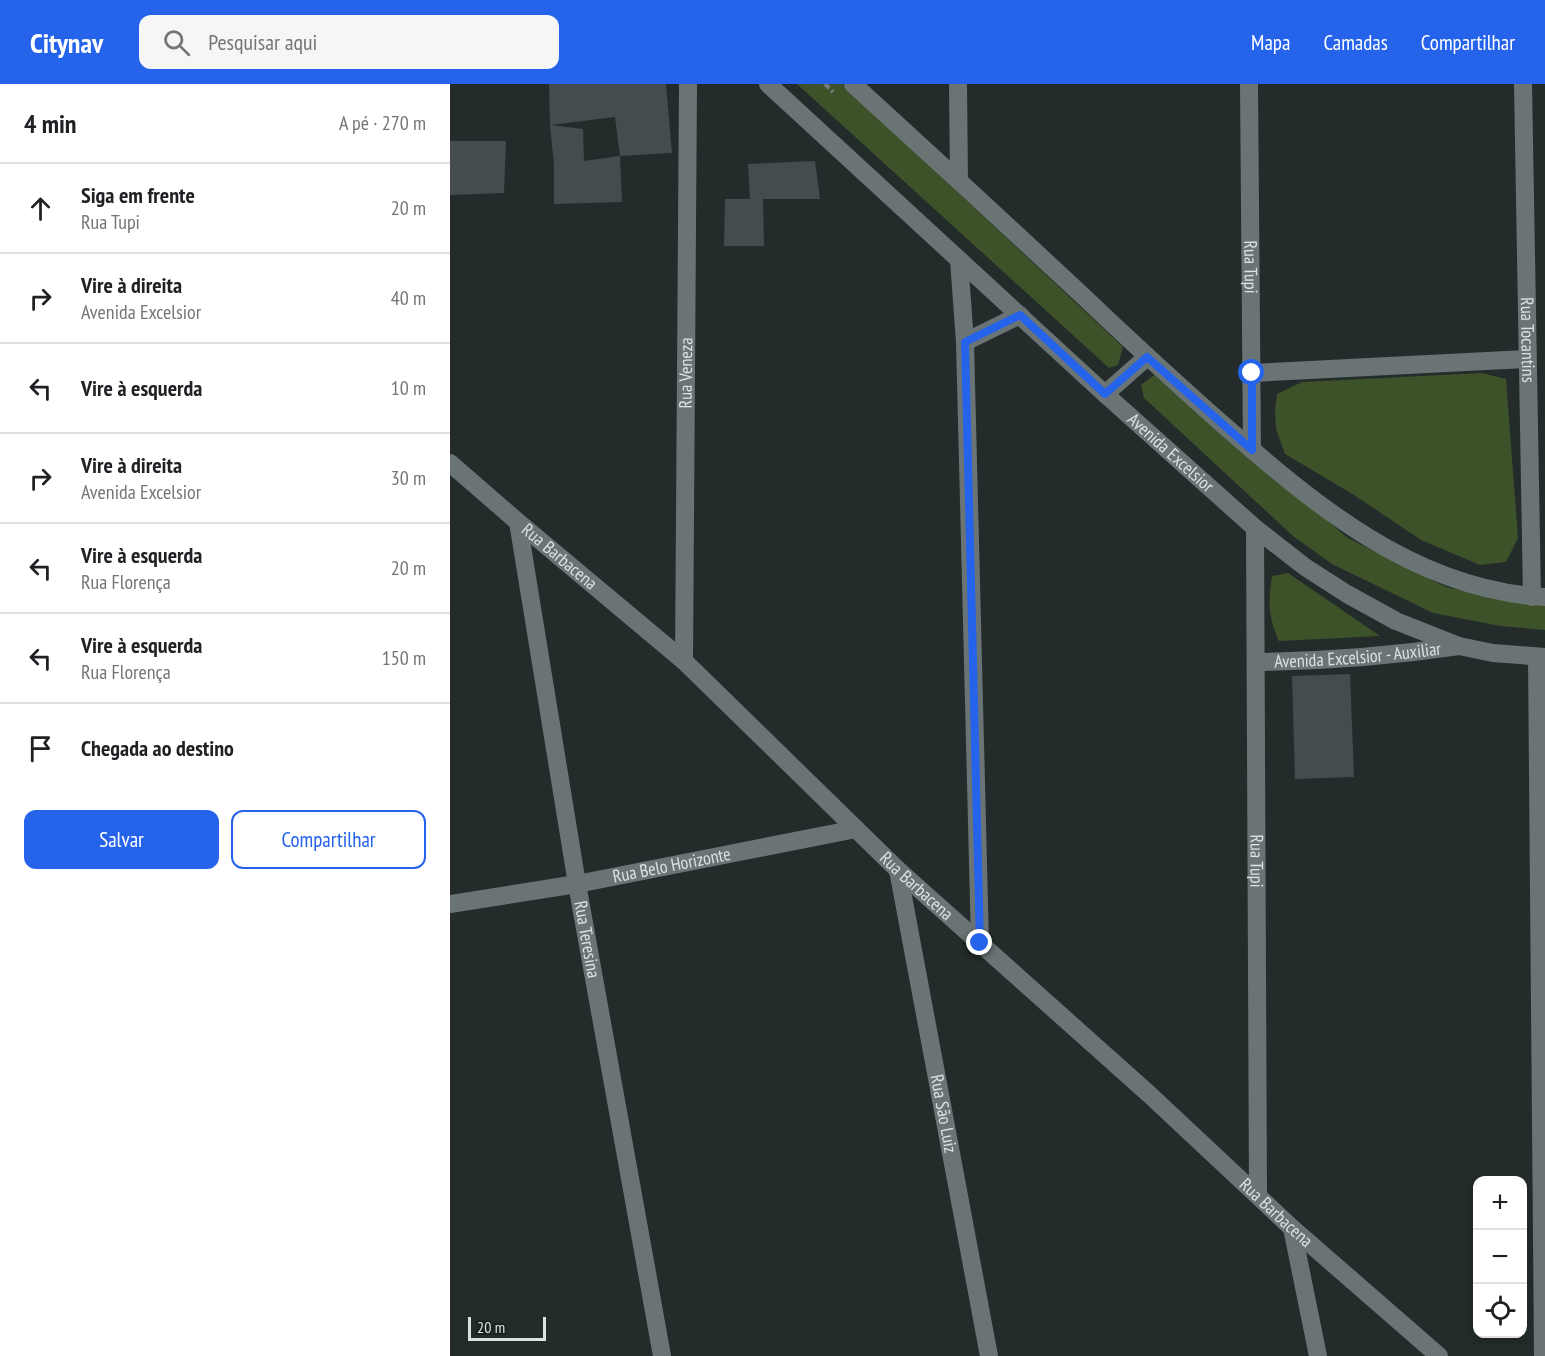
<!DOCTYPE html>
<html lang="pt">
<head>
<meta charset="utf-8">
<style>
	body { margin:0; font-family:"PT Sans Narrow",sans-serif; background:#f6f6f6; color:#202124 }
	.controls { position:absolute; right:18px; bottom:18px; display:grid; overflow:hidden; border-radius:12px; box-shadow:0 3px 9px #0003 }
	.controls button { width:54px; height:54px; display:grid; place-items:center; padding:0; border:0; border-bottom:2px solid #e0e0e0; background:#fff; color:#202124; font:30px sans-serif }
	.scale { position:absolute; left:18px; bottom:15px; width:78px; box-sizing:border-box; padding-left:6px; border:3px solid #dce1e1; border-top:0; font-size:16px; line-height:21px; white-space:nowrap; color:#dce1e1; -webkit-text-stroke:4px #192121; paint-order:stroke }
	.stop { position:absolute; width:18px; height:18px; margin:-14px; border:4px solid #2563eb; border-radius:50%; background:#fff }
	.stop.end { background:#2563eb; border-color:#fff; box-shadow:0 2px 6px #0008 }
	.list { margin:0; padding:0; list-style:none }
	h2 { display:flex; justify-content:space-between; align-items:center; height:78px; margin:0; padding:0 24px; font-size:26px }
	h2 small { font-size:20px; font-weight:400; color:#757577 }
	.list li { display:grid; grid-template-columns:39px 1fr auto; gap:18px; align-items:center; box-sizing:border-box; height:90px; padding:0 24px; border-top:2px solid #e0e0e0 }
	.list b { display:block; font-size:22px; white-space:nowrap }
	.list p { margin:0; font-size:20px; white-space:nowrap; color:#757577 }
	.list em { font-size:20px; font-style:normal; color:#757577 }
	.actions { display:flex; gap:12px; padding:18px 24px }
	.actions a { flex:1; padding:14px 0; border:2px solid #2563eb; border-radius:12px; text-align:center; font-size:21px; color:#2563eb }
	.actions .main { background:#2563eb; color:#fff }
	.icon { flex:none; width:33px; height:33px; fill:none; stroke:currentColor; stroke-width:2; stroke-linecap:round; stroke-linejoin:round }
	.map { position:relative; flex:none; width:1095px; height:1272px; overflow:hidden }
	header { display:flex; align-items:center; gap:36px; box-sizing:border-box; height:84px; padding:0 30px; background:#2563eb; color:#fff }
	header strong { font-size:28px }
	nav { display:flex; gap:33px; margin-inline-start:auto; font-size:21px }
	.search { width:420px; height:54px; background:#f6f6f6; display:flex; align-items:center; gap:15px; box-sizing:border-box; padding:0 21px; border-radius:12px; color:#757577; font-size:22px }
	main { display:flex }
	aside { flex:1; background:#fff }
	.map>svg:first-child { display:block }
</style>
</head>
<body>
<header>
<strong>Citynav</strong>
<div class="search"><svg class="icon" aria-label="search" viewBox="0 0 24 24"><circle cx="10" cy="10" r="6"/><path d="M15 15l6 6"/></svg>Pesquisar aqui</div>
<nav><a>Mapa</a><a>Camadas</a><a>Compartilhar</a></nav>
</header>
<main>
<aside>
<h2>4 min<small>A pé · 270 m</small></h2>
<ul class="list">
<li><svg class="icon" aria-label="ahead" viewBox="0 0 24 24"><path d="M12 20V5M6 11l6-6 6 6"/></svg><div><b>Siga em frente</b><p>Rua Tupi</p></div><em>20 m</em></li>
<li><svg class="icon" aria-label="right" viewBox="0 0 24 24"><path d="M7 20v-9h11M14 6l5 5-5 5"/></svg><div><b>Vire à direita</b><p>Avenida Excelsior</p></div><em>40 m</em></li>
<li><svg class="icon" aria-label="left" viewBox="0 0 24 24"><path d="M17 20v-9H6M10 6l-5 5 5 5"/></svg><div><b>Vire à esquerda</b></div><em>10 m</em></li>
<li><svg class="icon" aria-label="right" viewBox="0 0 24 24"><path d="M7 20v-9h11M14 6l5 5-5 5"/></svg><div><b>Vire à direita</b><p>Avenida Excelsior</p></div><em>30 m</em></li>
<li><svg class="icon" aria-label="left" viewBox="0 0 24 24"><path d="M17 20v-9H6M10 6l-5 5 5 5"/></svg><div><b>Vire à esquerda</b><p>Rua Florença</p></div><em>20 m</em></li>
<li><svg class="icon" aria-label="left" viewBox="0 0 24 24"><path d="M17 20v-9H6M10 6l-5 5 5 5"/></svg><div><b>Vire à esquerda</b><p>Rua Florença</p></div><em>150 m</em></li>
<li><svg class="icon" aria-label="arrive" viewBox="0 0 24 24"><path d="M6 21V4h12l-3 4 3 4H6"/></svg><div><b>Chegada ao destino</b></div></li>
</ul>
<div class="actions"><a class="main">Salvar</a><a>Compartilhar</a></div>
</aside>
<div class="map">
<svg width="1095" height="1272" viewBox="0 0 1095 1272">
	<rect width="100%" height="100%" fill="#232b2b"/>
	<path fill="#3e5229" d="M347,0H392L673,263L668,281L659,284Z
		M1032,289L1056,295L1068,454L1056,478L1030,481L971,456L904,411L835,370L826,345L825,326L827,310L852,298Z
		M704,291L898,454L996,503L1054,515L1095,520V546L1050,542L983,529L882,480L843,452L694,314L691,301Z
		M838,489L930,552L829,557C818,532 818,518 822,492Z"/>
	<path fill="#454c50" d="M99,0H216L222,69L170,72L165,33L100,41Z
		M100,41L133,45L134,77L170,72L172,118L104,120V81Z
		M0,57H56L54,109L0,111Z
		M365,77L370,115H313L314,162H274L275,115H300L298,80Z
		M900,590L904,693L845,695L842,592Z"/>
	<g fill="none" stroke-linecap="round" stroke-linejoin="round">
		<path stroke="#737a7a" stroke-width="4" stroke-dasharray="6 3" stroke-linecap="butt" d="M375,0L383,8"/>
		<g stroke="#6b7474" stroke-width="18">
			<path d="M508,0L509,97"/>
			<path id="s1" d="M799,0L802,366"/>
			<path id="s2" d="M1073,0L1082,513"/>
			<path d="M509,176L515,258L530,859"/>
			<path d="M515,258L570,231"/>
			<path d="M802,289L1077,275"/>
			<path id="s3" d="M0,379L68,438L234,577L448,786L700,1011L842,1144L989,1272"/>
			<path id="s4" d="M68,438L127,800L212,1272"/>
			<path id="s5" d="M805,444L808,1110"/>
			<path d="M1087,573L1093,1272"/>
			<path id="s6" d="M234,577L238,0"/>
			<path id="s7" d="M806,578C874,577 941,572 1009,562"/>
			<path id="s8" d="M448,786L539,1272"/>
			<path id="s9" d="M0,820L127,800L406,745"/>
			<path d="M842,1144L868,1272"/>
		</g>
		<g stroke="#6b7474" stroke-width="18">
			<path id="s10" d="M318,0L655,310L805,444L855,483L897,510L946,537L1009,562L1043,569L1095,573"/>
			<path d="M403,0C480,70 557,141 633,212C678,255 724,297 770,338C864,420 964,506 1095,513"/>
			<path d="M655,310L697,273"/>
		</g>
	</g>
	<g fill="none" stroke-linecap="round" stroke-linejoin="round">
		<path stroke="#2563eb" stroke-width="8" d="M530,859L515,258L570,231L655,310L697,273L802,366V289"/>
	</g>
	<g text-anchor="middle" stroke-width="6" stroke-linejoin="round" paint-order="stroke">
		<g font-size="18" fill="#dce1e1" stroke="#192121">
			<text dy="6" stroke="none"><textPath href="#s1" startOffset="183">Rua Tupi</textPath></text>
			<text dy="6" stroke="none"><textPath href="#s2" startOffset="256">Rua Tocantins</textPath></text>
			<text dy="6" stroke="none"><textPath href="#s6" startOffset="288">Rua Veneza</textPath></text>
			<text dy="6" stroke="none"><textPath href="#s10" startOffset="546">Avenida Excelsior</textPath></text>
			<text dy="6" stroke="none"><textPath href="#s3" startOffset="144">Rua Barbacena</textPath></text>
			<text dy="6" stroke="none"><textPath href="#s7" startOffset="102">Avenida Excelsior - Auxiliar</textPath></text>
			<text dy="6" stroke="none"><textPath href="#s5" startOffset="333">Rua Tupi</textPath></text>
			<text dy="6" stroke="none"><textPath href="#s9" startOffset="225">Rua Belo Horizonte</textPath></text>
			<text dy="6" stroke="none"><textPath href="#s3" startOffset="630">Rua Barbacena</textPath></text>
			<text dy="6" stroke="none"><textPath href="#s4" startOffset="423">Rua Teresina</textPath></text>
			<text dy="6" stroke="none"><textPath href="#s8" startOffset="248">Rua São Luiz</textPath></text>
			<text dy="6" stroke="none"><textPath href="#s3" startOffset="1116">Rua Barbacena</textPath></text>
		</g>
	</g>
</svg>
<div class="controls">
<button>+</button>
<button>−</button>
<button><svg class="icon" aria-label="locate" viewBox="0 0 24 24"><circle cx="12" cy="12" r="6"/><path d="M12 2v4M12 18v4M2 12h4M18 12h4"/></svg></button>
</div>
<div class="scale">20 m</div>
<div class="stop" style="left:802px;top:289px"></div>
<div class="stop end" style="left:530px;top:859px"></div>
</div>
</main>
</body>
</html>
